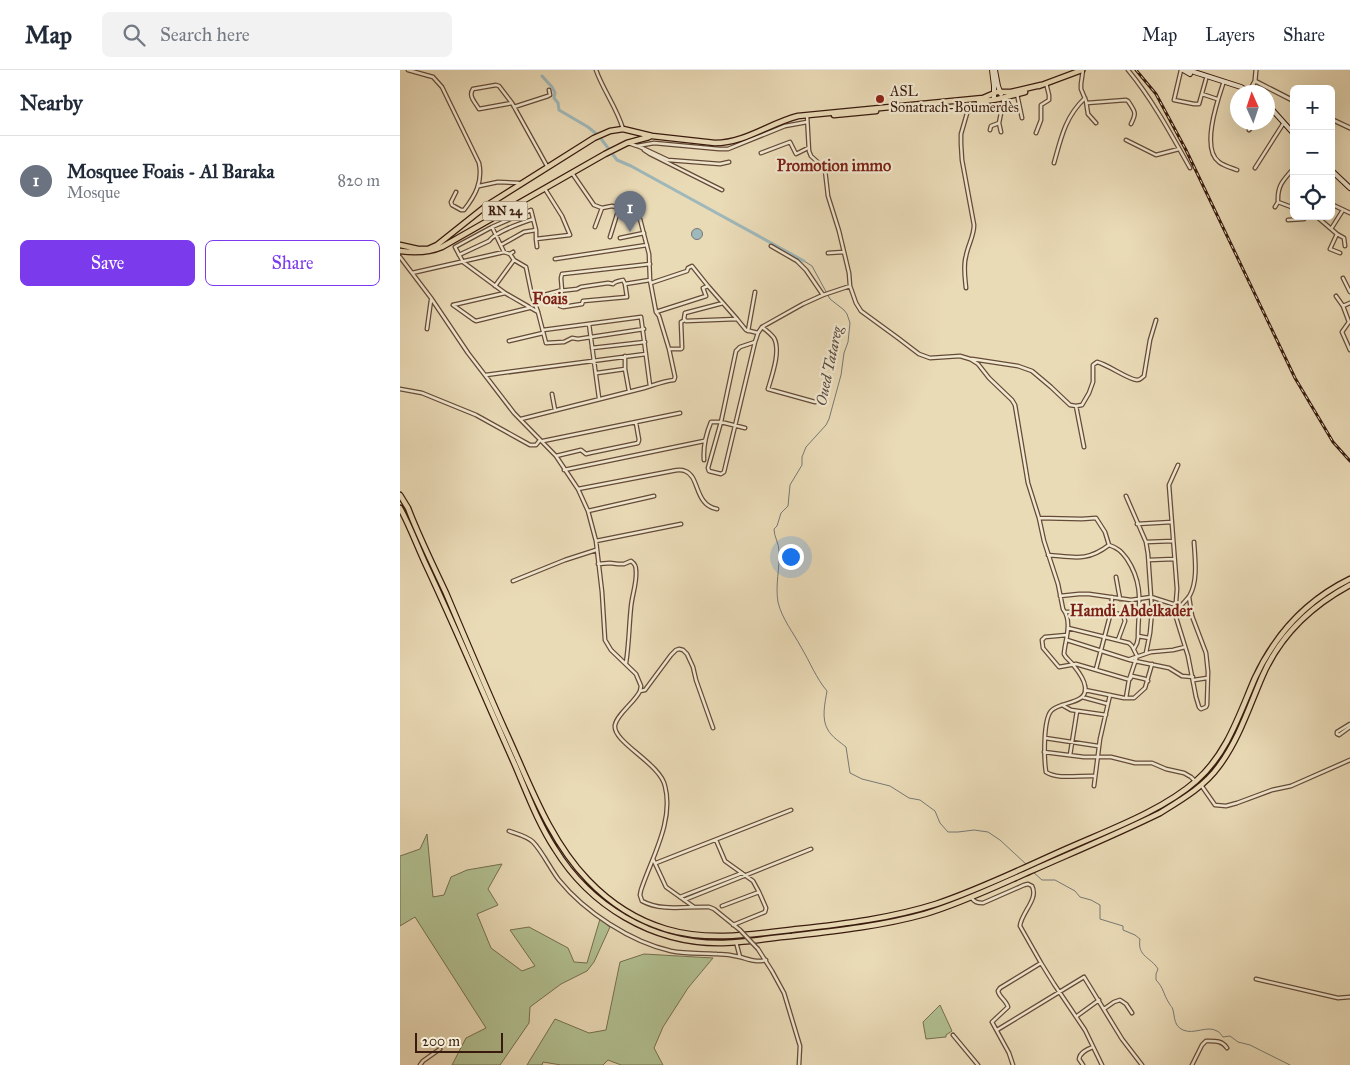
<!DOCTYPE html>
<html lang="en">
<head>
<meta charset="utf-8">
<style>
	body { margin:0; font-family:"IM FELL Great Primer",serif; background:#f2f2f3; color:#1f2937 }
	.controls { position:absolute; right:15px; top:15px; display:grid; overflow:hidden; border-radius:8px; box-shadow:0 5px 20px #0002 }
	.controls button { width:45px; height:45px; display:grid; place-items:center; padding:0; border:0; border-bottom:1px solid #e0e1e3; background:#fff; color:#1f2937; font:25px sans-serif }
	.compass { position:absolute; left:830px; top:15px; width:45px; height:45px; border-radius:50%; background:#fff; box-shadow:0 5px 20px #0002; rotate:357deg }
	.scale { position:absolute; left:15px; bottom:12px; width:88px; box-sizing:border-box; padding-left:5px; border:2px solid #381a0e; border-top:0; font-size:14px; line-height:18px; white-space:nowrap; color:#381a0e; -webkit-text-stroke:4px #f1e8d0; paint-order:stroke }
	.you { position:absolute; left:390px; top:486px; width:18px; height:18px; margin:-12px; border:4px solid #fff; border-radius:50%; background:#1a73e8; box-shadow:0 0 0 8px #1a73e833 }
	.badge { display:grid; place-items:center; width:32px; height:32px; border-radius:50%; background:#7c3aed; color:#fff; font-size:16px; font-weight:700 }
	.pin { position:absolute; translate:-50% -41px; filter:drop-shadow(0 1px 2px #0008) }
	.pin::after { content:''; position:absolute; top:26px; width:18px; height:15px; background:inherit; clip-path:polygon(0 0,100% 0,50% 100%) }
	.list { margin:0; padding:0; list-style:none }
	h2 { display:flex; justify-content:space-between; align-items:center; height:65px; margin:0; padding:0 20px; font-size:21px }
	h2 small { font-size:16px; font-weight:400; color:#747a83 }
	.list li { display:grid; grid-template-columns:32px 1fr auto; gap:15px; align-items:center; box-sizing:border-box; height:90px; padding:0 20px; border-top:1px solid #e0e1e3 }
	.list b { display:block; font-size:19px; white-space:nowrap }
	.list p { margin:0; font-size:16px; white-space:nowrap; color:#747a83 }
	.list em { font-size:16px; font-style:normal; color:#747a83 }
	.actions { display:flex; gap:10px; padding:15px 20px }
	.actions a { flex:1; padding:11px 0; border:1px solid #7c3aed; border-radius:8px; text-align:center; font-size:18px; color:#7c3aed }
	.actions .main { background:#7c3aed; color:#fff }
	.icon { flex:none; width:28px; height:28px; fill:none; stroke:currentColor; stroke-width:2; stroke-linecap:round; stroke-linejoin:round }
	.map { position:relative; flex:none; width:950px; height:995px; overflow:hidden }
	header { display:flex; align-items:center; gap:30px; box-sizing:border-box; height:70px; padding:0 25px; background:#fff; border-bottom:1px solid #e0e1e3 }
	header strong { font-size:24px }
	nav { display:flex; gap:28px; margin-inline-start:auto; font-size:18px }
	.search { width:350px; height:45px; background:#f2f2f3; display:flex; align-items:center; gap:12px; box-sizing:border-box; padding:0 18px; border-radius:8px; color:#747a83; font-size:19px }
	main { display:flex }
	aside { flex:1; background:#fff }
	.map>svg:first-child { display:block }
</style>
</head>
<body>
<header>
<strong>Map</strong>
<div class="search"><svg class="icon" aria-label="search" viewBox="0 0 24 24"><circle cx="10" cy="10" r="6"/><path d="M15 15l6 6"/></svg>Search here</div>
<nav><a>Map</a><a>Layers</a><a>Share</a></nav>
</header>
<main>
<aside>
<h2>Nearby<small></small></h2>
<ul class="list">
<li><span class="badge" style="background:#6b7280">1</span><div><b>Mosquee Foais - Al Baraka</b><p>Mosque</p></div><em>820 m</em></li>
</ul>
<div class="actions"><a class="main">Save</a><a>Share</a></div>
</aside>
<div class="map">
<svg width="950" height="995" viewBox="0 0 950 995">
	<rect width="100%" height="100%" fill="#eadbb7"/>
	<filter id="stains"><feTurbulence type="fractalNoise" baseFrequency=".004" numOctaves="4"/><feColorMatrix values="0 0 0 0 .2 0 0 0 0 .09 0 0 0 0 .02 0 0 0 .5 -.17"/></filter>
	<radialGradient id="worn" r=".72"><stop offset=".6" stop-color="#630" stop-opacity="0"/><stop offset="1" stop-color="#630" stop-opacity=".3"/></radialGradient>
	<path fill="#b2c192" stroke="#756e50" d="M27,764L33,827L44,825L51,807L67,800L102,794L88,819L98,835L77,844L91,878L122,901L135,896L110,860L129,857L168,878L174,892L187,893L200,849L210,857L194,892L187,901L161,914L130,937L129,953L100,995H52L66,968L86,958L15,847L0,856V786L20,779Z
		M244,884L313,888L288,918L263,957L254,978L263,995H221L208,990L203,995H161L143,992L142,995H127L155,949L189,963L206,960L220,892Z
		M540,935L552,961L546,965V967L526,969L523,952Z"/>
	<path fill="#9fb8bb" stroke="#767976" d="M291.5 164a5.5 5.5 0 1 1 11 0a5.5 5.5 0 1 1-11 0Z"/>
	<g fill="none" stroke-linecap="round" stroke-linejoin="round">
		<path stroke="#767976" stroke-width="1" d="M404,191L412,196L430,229L444,240L447,244L450,253L448,272L444,283L441,305L429,349L426,355L406,377L402,387V395L390,415L388,436L381,443L377,456L374,459C374,467 379,473 379,481C380,498 375,515 378,532C382,549 393,562 401,577C410,592 416,608 427,621C425,633 421,649 428,660C432,667 440,672 446,677L450,703L462,709L490,716L509,728L520,730L535,741L540,753L548,762H558L574,760L588,762L600,770L627,795
			M633,802L642,810H655L675,821L680,827L691,830L700,835V849L723,856V860L735,865L740,869C737,887 751,887 758,899L756,904V910C764,918 763,924 769,933C771,937 772,936 773,940C775,948 774,956 783,960C794,965 807,955 817,961C820,962 821,965 823,967L830,966L838,972L850,975L890,995"/>
		<path stroke="#9fb8bb" stroke-width="3" d="M142,6L152,17L155,23L154,28L158,33L159,40L188,57L199,66L217,90L231,96L404,191"/>
		<defs>
			<path id="minor" d="M8,0L33,7L42,17L79,93C83,112 75,126 64,140H61L52,135L51,132L56,122
				M196,0C203,20 217,38 223,59
				M683,0L681,14V19L686,31L688,44L696,53
				M728,0C752,29 771,64 790,98
				M781,0L774,30L794,34H799L806,9
				M823,14C817,32 801,79 819,92C824,96 832,98 837,100
				M617,24L622,48
				M802,24L817,29
				M112,33L79,39C75,32 68,26 73,19L96,15L99,16L112,33L147,96
				M687,33L726,30L728,31C735,42 737,42 731,54
				M114,37L148,26L150,25L149,20
				M407,45L409,81L411,86L422,96L425,100L428,126L439,161L449,203L450,216L456,233L461,241L498,268L519,284L530,288L560,286L570,289L578,294L589,308L612,330L615,335L628,413L639,448L644,471L658,514L663,539C673,552 665,570 664,584C666,589 671,591 674,596C678,601 684,609 685,616C689,635 659,631 651,641C643,651 644,689 646,702C657,710 681,705 695,706
				M590,60L591,56L599,53
				M849,60L856,52
				M601,62L599,53L604,28
				M636,63L641,50V35L649,30V25L646,13
				M726,70L756,85L779,79
				M228,73L237,76L254,73L319,79H328L385,56L407,52
				M238,76L268,90L320,94L329,92
				M244,80L250,84L322,120
				M361,83L390,72L396,84L408,78
				M654,93C661,68 665,47 685,28
				M855,98L883,54
				M79,116L98,112L119,113
				M878,132C877,116 883,110 894,98
				M931,134L950,143
				M875,137L878,132L894,138
				M916,146L937,164L944,168L945,176
				M888,150L904,149L906,146
				M92,157L104,182
				M195,157L202,138
				M931,159L943,140
				M136,160L131,140L92,157L55,177L63,192L105,223L138,242
				M937,164L930,179L940,183
				M210,167L219,138
				M220,168L244,163
				M136,169L170,165L162,146L145,119
				M101,175L124,162L136,160V169L137,177
				M371,176L397,191L406,200L423,225
				M428,183L444,182
				M110,184L114,190L126,197L132,226L138,242L146,273L164,272L172,268L178,269L244,259
				M59,185L89,171C96,161 122,153 133,149
				M0,187L31,228L68,283L114,343L156,386L178,419L188,441L196,471L202,522L205,570L211,580L236,604L241,616L240,621
				M155,189L247,175
				M12,203L104,182L110,184L113,182
				M943,208L950,222
				M251,213L287,201L288,198L292,196L308,216
				M95,216L114,190
				M566,218C565,207 563,196 566,186C568,175 574,166 574,155L562,90L561,74V64L570,33
				M162,221L161,208L162,204L250,194
				M157,222L160,236L163,237L182,234L183,231L227,227L225,214
				M936,226L943,236L949,252L942,262L950,280
				M133,228L159,221L177,219L181,217L208,213L213,214C215,211 220,211 223,210L225,214L250,210
				M323,233L285,243L284,249L286,251L337,249
				M53,235L74,250L76,251L129,238
				M53,235L105,223
				M943,236L950,233
				M256,242L306,226L303,218L308,216L337,249L346,260L358,263
				M189,254L199,328
				M362,257C366,260 371,264 374,268C381,281 372,305 368,319L415,332
				M27,259L31,230
				M143,260L241,247L250,316
				M348,261L355,222
				M109,271L143,263
				M355,272L340,277L336,281L321,352L308,398L309,401L321,404L324,402L355,272L358,263L362,257L403,234L423,225L450,216
				M192,278L245,272
				M269,279H281L282,278L281,252L285,250
				M572,289L618,296L632,301L651,317L670,335L676,336L682,335L689,323L693,312V295L697,292C709,295 727,309 737,310C741,310 741,308 744,306L750,270L756,250
				M225,299L229,321
				M197,303L225,299V286
				M86,305L246,284
				M0,319L22,323L76,345L130,375H136L140,370
				M152,324L155,340
				M676,336L684,377
				M121,349C162,339 203,328 244,318C254,315 264,311 274,310L275,307L269,279L259,246L256,242L250,210L249,184L240,149L223,139L212,136L202,138L194,135L172,103
				M143,371L280,343
				M156,386L181,380L186,384L190,383L238,373L239,370L236,353
				M304,390C303,376 306,364 311,352H321L345,358
				M778,395L769,415L777,519L775,544L788,586L796,627L799,637L801,639L806,637L807,635L808,602L806,583L792,546L789,527
				M164,400L304,371
				M178,419L272,401C276,400 281,399 285,401C300,406 294,435 317,439
				M726,426L746,472L748,484L752,541L750,563L746,583
				M188,441L254,426
				M639,448L682,449L696,448L705,462L709,475C718,478 721,481 727,489C745,516 738,538 738,568L737,573L734,579
				M737,454L772,452
				M196,471L281,454
				M746,472L773,471
				M648,485C674,487 687,492 709,475
				M749,490L774,489
				M198,494L210,493L218,494H224L231,491C235,494 236,496 236,501C237,513 232,525 231,537C229,556 229,574 226,593
				M716,507L720,529
				M113,511L165,490L196,480
				M660,526L679,524H689L731,530L751,527L776,535
				M777,540C781,535 787,530 790,525C798,510 795,489 794,472
				M665,542H711L723,545L725,551L718,570
				M668,558L729,573L732,576L737,586L729,610L726,628
				M667,565L645,567L642,570L643,578L659,597L676,594L727,609H730L732,606L745,609L748,611
				M738,566L749,568
				M667,570L730,590L769,598L782,606L793,607
				M730,589L751,582L773,580L785,577
				M696,599L711,542L712,527
				M794,610L807,608
				M685,620L724,628H734L745,618L752,594
				M682,627L708,634
				M662,635L671,640L706,645
				M950,654L937,662V664L939,665L950,657
				M313,658L296,610L293,597L287,584L283,580L279,579L276,580L271,585L245,620L240,621C235,632 217,644 215,655C212,672 260,693 265,716C274,751 252,787 241,820L240,825L242,831C262,842 287,836 309,837L314,839L340,860
				M645,668L698,676
				M644,682L684,687H711L735,693H752L766,699L784,703L791,707L795,711
				M670,685L677,641
				M801,715L815,735L826,736L837,733L872,720L891,716L950,690
				M694,716L700,669L710,625
				M109,761C117,764 127,766 133,772C142,781 151,800 159,810C185,842 231,872 271,881C286,884 301,883 317,884C324,884 332,885 340,887C348,889 356,893 366,890
				M316,770L325,791L353,811L359,822L366,838L365,842L333,855
				M253,789L266,817L294,837
				M256,793L391,740
				M280,827L342,803
				M571,827C574,832 577,833 583,833L624,815L628,814L632,816C639,829 621,843 620,856L641,893
				M284,830L411,779
				M322,836L359,822
				M336,872L340,887
				M358,879L372,901L384,923L400,976L399,995
				M856,909L938,928L950,927
				M704,939L714,932L720,930L726,934L732,943
				M677,946L699,930
				M597,960L684,907L722,969L742,995
				M553,965L578,995
				M20,995L23,991L40,979
				M613,995L609,983L592,952L608,937C606,930 599,927 598,921L600,918L641,893L654,914L685,960L702,995
				M683,995L679,989C680,982 688,979 693,977
				M792,995L802,975L806,971C814,971 822,970 827,978"/>
			<path id="tertiary" d="M855,11L894,31
				M849,22L855,11L856,0
				M931,49L950,58"/>
			<path id="secondary" d="M592,0L594,16V30
				M595,0L598,16L601,24
				M783,0L790,4
				M788,0L841,17L850,22
				M868,35L894,64
				M931,100L950,118"/>
			<path id="primary" d="M639,16L682,0
				M579,32L598,29L625,22
				M434,45L476,41
				M0,175L18,179H28L37,175L86,136L194,68L210,61L223,59L252,66L315,73C345,73 370,53 398,46L583,28L597,22H611L641,15
				M0,181C15,183 28,183 42,177L205,84L227,73L249,67"/>
			<path id="trunk" d="M0,425L8,438C19,467 33,495 46,523C65,568 84,613 104,658C128,709 148,769 188,810C209,832 236,850 266,859C309,872 355,864 398,859C444,854 492,848 536,834C581,819 623,798 666,779C706,761 762,741 796,711C827,684 839,645 855,608C875,565 907,530 950,509
				M0,438C10,456 17,476 26,495C57,561 85,628 115,695C127,723 138,753 155,779C190,836 252,873 319,873C344,873 368,868 392,866C436,861 482,856 525,844C562,833 597,816 631,801C674,782 717,764 760,743C781,730 804,717 819,696C839,669 849,637 862,607C880,565 911,536 950,515"/>
		</defs>
		<use href="#minor" stroke="#644a38" stroke-width="5"/>
		<use href="#tertiary" stroke="#644a38" stroke-width="5.5"/>
		<use href="#secondary" stroke="#381a0e" stroke-width="6"/>
		<use href="#primary" stroke="#381a0e" stroke-width="7"/>
		<use href="#trunk" stroke="#381a0e" stroke-width="7"/>
		<use href="#minor" stroke="#f1e8d0" stroke-width="2.5"/>
		<use href="#tertiary" stroke="#f1e8d0" stroke-width="3"/>
		<use href="#secondary" stroke="#f1e8d0" stroke-width="4"/>
		<use href="#primary" stroke="#eadbb7" stroke-width="4.5"/>
		<use href="#trunk" stroke="#eadbb7" stroke-width="4.5"/>
		<defs>
			<path id="rail" d="M736,0L756,24L786,80L895,308L933,372L950,391"/>
		</defs>
		<use href="#rail" stroke="#381a0e" stroke-width="3"/>
		<use href="#rail" stroke="#f1e8d0" stroke-width="1" stroke-dasharray="4" stroke-linecap="butt"/>
		<defs>
			<path id="minor-bridge" d="M340,860L358,879"/>
		</defs>
		<use href="#minor-bridge" stroke="#644a38" stroke-width="5" stroke-linecap="butt"/>
		<use href="#minor-bridge" stroke="#f1e8d0" stroke-width="2.5"/>
	</g>
	<circle fill="#8f2418" stroke="#f1e8d0" stroke-width="2" cx="480" cy="29" r="5"/>
	<g text-anchor="middle" stroke-width="4.5" stroke-linejoin="round" paint-order="stroke">
		<rect fill="#f1e8d0" stroke="#705848" stroke-width="1" x="82.5" y="131.5" width="45" height="19" rx="4"/>
		<g font-size="12" font-weight="bold" fill="#381a0e">
			<text x="105" y="145">RN 24</text>
		</g>
		<g font-size="14" fill="#381a0e" stroke="#f1e8d0" text-anchor="start">
			<text x="490" y="26">ASL<tspan x="490" dy="16">Sonatrach-Boumerdès</tspan></text>
		</g>
		<g font-size="15" font-style="italic" fill="#574942" stroke="#f1e8d0">
			<text transform="translate(429 296) rotate(-78)" y="5">Oued Tatareg</text>
		</g>
		<g font-size="16" font-weight="bold" fill="#7a1f14" stroke="#f1e8d0">
			<text x="434" y="101">Promotion immo</text>
			<text x="150" y="234">Foais</text>
			<text x="731" y="546">Hamdi Abdelkader</text>
		</g>
	</g>
	<rect width="100%" height="100%" filter="url(#stains)"/>
	<rect width="100%" height="100%" fill="url(#worn)"/>
</svg>
<div class="controls">
<button>+</button>
<button>−</button>
<button><svg class="icon" aria-label="locate" viewBox="0 0 24 24"><circle cx="12" cy="12" r="6"/><path d="M12 2v4M12 18v4M2 12h4M18 12h4"/></svg></button>
</div>
<svg class="compass" viewBox="-18 -18 36 36"><path d="M0-13l5 13h-10z" fill="#e53935"/><path d="M0 13l5-13h-10z" fill="#747a83"/></svg>
<div class="scale">200 m</div>
<div class="you"></div>
<div class="pin badge" style="left:230px;top:162px;background:#6b7280">1</div>
</div>
</main>
</body>
</html>
